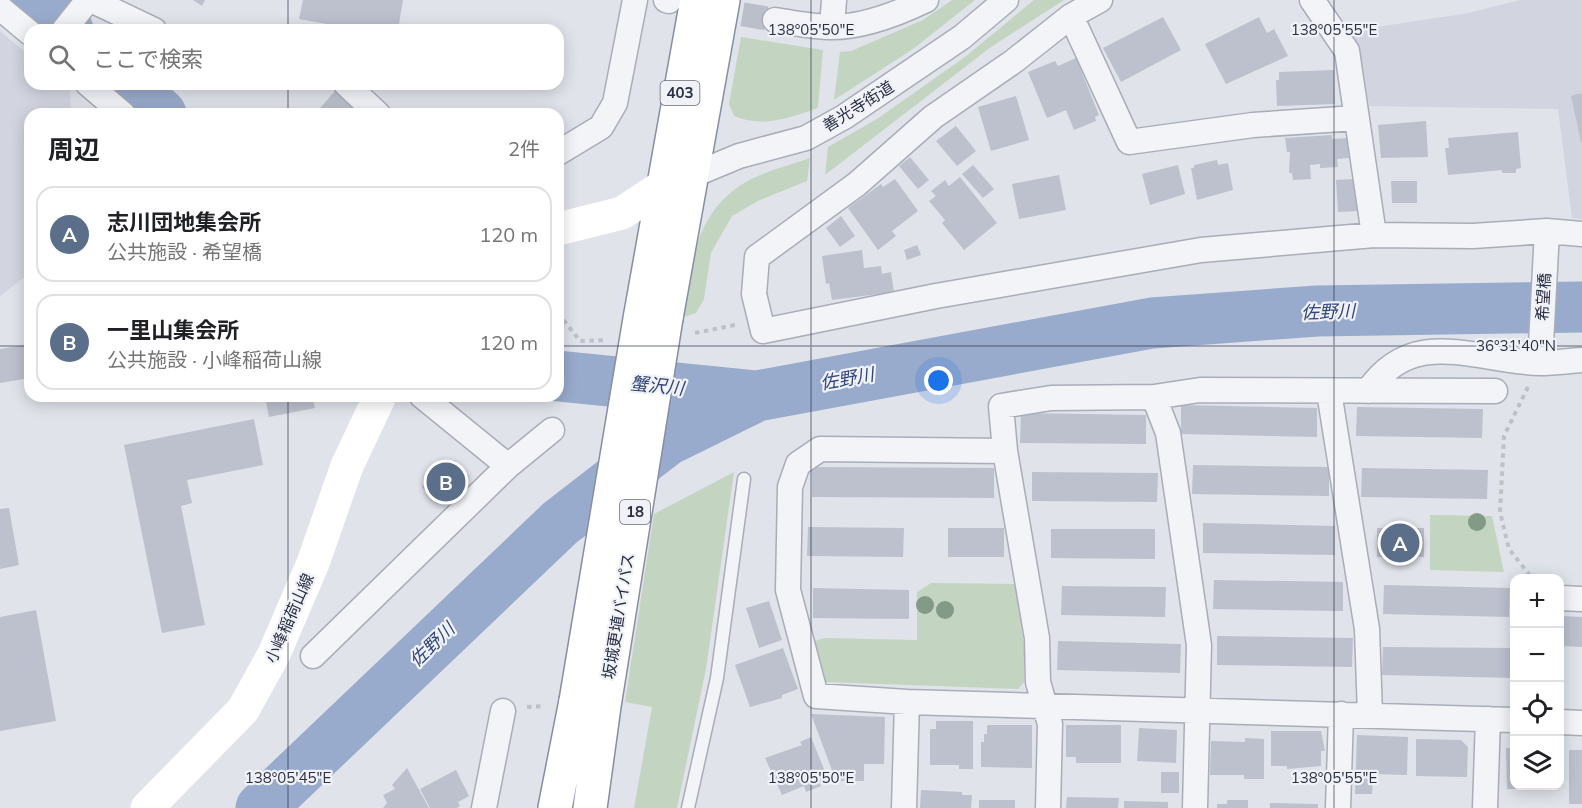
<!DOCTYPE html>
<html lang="ja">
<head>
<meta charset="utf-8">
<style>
	body { margin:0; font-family:Mulish,"Noto Sans JP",sans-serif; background:#f6f6f6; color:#202124 }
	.controls { position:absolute; right:18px; bottom:18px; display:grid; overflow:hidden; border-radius:12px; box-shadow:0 3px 15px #0003 }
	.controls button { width:54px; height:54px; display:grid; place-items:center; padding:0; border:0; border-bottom:2px solid #e0e0e0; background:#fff; color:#202124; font:30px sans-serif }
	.you { position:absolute; left:939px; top:381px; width:21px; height:21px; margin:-15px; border:4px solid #fff; border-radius:50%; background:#1a73e8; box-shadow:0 0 0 9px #1a73e833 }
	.badge { display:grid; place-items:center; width:39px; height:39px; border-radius:50%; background:#7c3aed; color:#fff; font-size:20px; font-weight:700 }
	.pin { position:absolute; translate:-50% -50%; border:3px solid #fff; box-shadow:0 2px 6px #0006 }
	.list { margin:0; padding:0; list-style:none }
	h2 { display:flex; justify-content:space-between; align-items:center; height:78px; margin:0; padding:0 24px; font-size:26px }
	h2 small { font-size:20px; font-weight:400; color:#757577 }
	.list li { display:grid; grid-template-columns:39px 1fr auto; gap:18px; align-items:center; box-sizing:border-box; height:96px; margin:0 12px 12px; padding:0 12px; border:2px solid #e0e0e0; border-radius:18px }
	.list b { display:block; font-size:22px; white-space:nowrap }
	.list p { margin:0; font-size:20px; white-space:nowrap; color:#757577 }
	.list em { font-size:20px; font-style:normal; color:#757577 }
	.icon { flex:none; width:33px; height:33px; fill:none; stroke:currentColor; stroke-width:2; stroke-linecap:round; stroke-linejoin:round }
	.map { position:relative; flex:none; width:1582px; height:808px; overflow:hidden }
	.search { position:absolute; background:#fff; box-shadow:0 3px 15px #0003; left:24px; top:24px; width:540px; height:66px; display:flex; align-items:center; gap:15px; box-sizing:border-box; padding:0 21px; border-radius:18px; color:#757577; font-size:22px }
	.panel { position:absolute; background:#fff; box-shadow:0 3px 15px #0003; left:24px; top:108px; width:540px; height:294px; border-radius:18px }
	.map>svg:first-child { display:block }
</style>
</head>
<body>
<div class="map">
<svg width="1582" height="808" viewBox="0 0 1582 808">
	<rect width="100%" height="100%" fill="#e0e3ea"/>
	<path fill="#d2d5df" d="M1520,0H1582V219L1572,218L1558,109L1369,106L1360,50L1351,31L1468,13Z
		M0,31L30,56V84H62L70,90L71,114H30V273L0,296Z"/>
	<path fill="#c3d5c1" d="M952,0H975L913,49L834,100L840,52L851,51L923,20Z
		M1034,0H1064L991,47L825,175L828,147L877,119L965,57Z
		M741,37L823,50L818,108C789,118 763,128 734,116L729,104Z
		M810,158L807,181L758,201L732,216L711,253L704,299L696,313L684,317C691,266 694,216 741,185C760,172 788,166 810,158Z
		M734,472L706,669L677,808H634L652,707L625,702L654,514Z
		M1430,515L1492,516L1504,572L1430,570Z
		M931,583L1015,584L1024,644V682L1018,689L826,682L815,641L825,638L917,640V592Z"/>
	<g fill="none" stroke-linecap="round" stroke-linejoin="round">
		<path stroke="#99abcc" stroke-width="51" d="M34,0L68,30
			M128,84L161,114
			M558,376L757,396
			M261,808L560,523L666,441L757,396L1152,323L1317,311L1582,307"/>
	</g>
	<path fill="#bdc1cd" d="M193,0H205L202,6Z
		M303,0H403L398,30H359L299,19Z
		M1163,17L1181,50L1121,82L1103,48Z
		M1259,17L1267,33L1274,29L1288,56L1226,84L1205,44Z
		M1076,58L1099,115L1095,117L1096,121L1074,130L1066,110L1047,118L1028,72L1055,61L1058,66Z
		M1334,70L1335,104L1277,106L1276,80H1279V72Z
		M335,91L362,114H315Z
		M1582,93V142H1581L1571,96Z
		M1016,96L1029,140L991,151L978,107Z
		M1426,121L1428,157L1381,158L1378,125Z
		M956,126L976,151L957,166L936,141Z
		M1518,132L1521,168L1516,169V173H1502V170L1448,175L1445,148H1449L1448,138Z
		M1332,135V139L1347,138L1349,158L1337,159L1338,167L1320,168V164L1310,165L1311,179L1293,180L1292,173H1289L1290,152H1287L1285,138Z
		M910,157L929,180L918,189L899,166Z
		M1217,160L1218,165L1228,163L1233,190L1197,200L1191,168H1194V165Z
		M973,165L994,189L983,198L962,174Z
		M1178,165L1185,194L1150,205L1142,174Z
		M1059,175L1066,210L1019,219L1012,184Z
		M960,177L997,223L964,250L942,223L945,220L929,201L936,196L931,191L945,180L949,186Z
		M895,179L918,211L892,231L896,236L878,250L848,208L881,184L883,187Z
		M1355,179L1357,211L1338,212L1336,180Z
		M1391,181H1417V203H1392Z
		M841,216L855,236L840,247L826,228Z
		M917,245L921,255L907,260L904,250Z
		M862,250L864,268L881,266L882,274L891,272L894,292L832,300L829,283L826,284L822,256Z
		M30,344V378L0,383V349Z
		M265,396H312L315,408L269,417Z
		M1181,405L1317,408V437L1181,434Z
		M1357,407L1483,409L1482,438L1356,436Z
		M1021,413L1146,415V444L1020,443Z
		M254,419L263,465L187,480L192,503L181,506L205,625L162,633L124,445Z
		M455,460L469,477L437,504L422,487Z
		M1193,465L1329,467V496L1192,494Z
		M812,467L994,468V498L812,497Z
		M1362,468L1488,470L1487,499L1361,497Z
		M1032,472L1158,473L1157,502L1032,501Z
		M9,508L19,565L0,569V509Z
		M1203,523L1335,526V555L1203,553Z
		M808,527L904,528L903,557L807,556Z
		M948,528H1004V557H948Z
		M1377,528H1424V557H1377Z
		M1051,529H1155V559L1051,558Z
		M1214,580L1343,582V611L1213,609Z
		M1384,585L1510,588L1509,617L1383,614Z
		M1062,586L1166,587L1165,617L1061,615Z
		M813,588L909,590V619L813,618Z
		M769,601L782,640L759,648L746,608Z
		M36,610L56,721L0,731V617Z
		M1560,616L1582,617V647L1560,646Z
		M1217,636L1353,638L1352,667L1217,665Z
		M1058,641L1181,644L1180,673L1057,670Z
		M1383,647L1514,648V678L1382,675Z
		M783,648L798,689L782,695V698L750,707L735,665Z
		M811,714L885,717L884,764H864V781H836Z
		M936,721H973V769H959V765H930V729H936Z
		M987,725H1032V768L981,767V742H984V734H987Z
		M1066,725H1121V763H1076V757H1066Z
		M1139,728L1177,730L1176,763L1137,761Z
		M1271,731H1321L1325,751H1321V766L1287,769V766H1271Z
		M1357,735L1408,737L1407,775L1373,774L1372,794H1355Z
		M811,737L828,779L819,782L821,786L806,792L804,786L782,795L765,758L802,745L800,742Z
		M1245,738L1264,739V779H1244V775H1210L1211,741L1245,742Z
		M1416,739L1461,740L1468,747L1467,777L1416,776Z
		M1506,748H1514V786H1524V789H1507Z
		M1569,750H1582V804H1569Z
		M407,768L429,808H383L387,803L383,795L395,789L392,785Z
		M456,770L469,796L458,802L460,806L457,808H430L420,789Z
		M1161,772H1179V793H1161Z
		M921,790L962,792V795H972L971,808H920Z
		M1067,797L1119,798L1118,808H1066Z
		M979,800H1015V808H979Z
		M1227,800H1248V808H1217V804H1227Z
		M1124,801L1168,802V808H1124Z
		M1270,803L1318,804V808H1270Z"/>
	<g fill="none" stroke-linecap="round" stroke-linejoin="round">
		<path stroke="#bbbfc9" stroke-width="24" stroke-dasharray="24 12" stroke-linecap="butt" d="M707,8L775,20"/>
		<defs>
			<path id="service" d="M688,808L717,678L744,479"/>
			<path id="minor" d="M91,0L154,30
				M666,0L669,1
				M1100,0L1071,16L1014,61L933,117L857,184L757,257L754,294L763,331L936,296L1201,250L1374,235L1473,236L1547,231L1582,234
				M1312,0L1347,51L1374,235
				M0,8L30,33
				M1071,16L1129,142L1253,125L1356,118
				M775,20C794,23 813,27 832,27C864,27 897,14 926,0
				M832,27L834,0
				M64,30L88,0
				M88,84L123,114
				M346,84L378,114
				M558,153L601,127L615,103L635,0
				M691,176L739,156L806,138L844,117L962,37L1006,0
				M1540,363L1547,231
				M1368,391C1414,324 1477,362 1541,363C1554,363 1568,361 1582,360
				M1495,391L1200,390L1154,397L1051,398L1001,406L1005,451L820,449L798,464L790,487L788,590L816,696L907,702L1514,720
				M1329,392L1367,629L1370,715
				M422,396L508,466
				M1154,397L1168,433L1199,645L1195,808
				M1005,451L1037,638L1038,682L1050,724L1048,808
				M1560,598L1582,599
				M313,656L508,466L552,430
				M1560,722L1582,723
				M484,808L503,711
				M904,808L907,702
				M1338,808L1341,714
				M1485,808L1488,719"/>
			<path id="trunk" d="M666,318L723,0
				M640,319L697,0
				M555,808L576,701
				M590,808L604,706"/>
		</defs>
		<use href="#service" stroke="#a9adb8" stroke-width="15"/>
		<use href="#minor" stroke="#a9adb8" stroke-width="27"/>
		<use href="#trunk" stroke="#878da2" stroke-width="36"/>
		<path stroke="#bec1c9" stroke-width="4" stroke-dasharray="4.5 4.5" stroke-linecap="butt" d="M558,313L580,341L607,340
			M695,333L735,325
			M1528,387L1504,436L1500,512L1509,549L1532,578
			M527,707L544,706"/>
		<use href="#service" stroke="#f3f4f8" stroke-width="12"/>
		<use href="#minor" stroke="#f3f4f8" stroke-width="24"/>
		<path stroke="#fff" stroke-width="33" d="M558,229L622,213L663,186L684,179
			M147,808L243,710L274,654L313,563L347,466L380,396"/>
		<use href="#trunk" stroke="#fff" stroke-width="33"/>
		<defs>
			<path id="trunk-bridge" d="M576,701L640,319
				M604,706L666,318"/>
		</defs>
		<use href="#trunk-bridge" stroke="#878da2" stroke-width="36" stroke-linecap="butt"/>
		<use href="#trunk-bridge" stroke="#fff" stroke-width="33"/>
	</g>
	<g fill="#829a86">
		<circle cx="1477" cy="522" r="9"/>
		<circle cx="925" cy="605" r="9"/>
		<circle cx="945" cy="610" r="9"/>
	</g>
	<path fill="none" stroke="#282e43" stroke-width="1.5" stroke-opacity="0.45" d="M288,0V30M811,0V808M1334,0V808M288,84V114M0,346H30M558,346H1582M288,396V808"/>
	<g text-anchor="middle" stroke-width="4.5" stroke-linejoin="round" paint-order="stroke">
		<g fill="#f0f2f7" stroke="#646979" stroke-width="1.5">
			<rect x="660.5" y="81" width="39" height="24" rx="4.5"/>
			<rect x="620" y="500" width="30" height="24" rx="4.5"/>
		</g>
		<g font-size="15" font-weight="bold" fill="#282e43">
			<text x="680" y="98">403</text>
			<text x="635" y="517">18</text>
		</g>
		<g font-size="16" fill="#282e43" stroke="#f0f2f7">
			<text transform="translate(858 106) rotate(-32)" y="6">善光寺街道</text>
			<text transform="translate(1543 297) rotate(-87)" y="6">希望橋</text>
			<text transform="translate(618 616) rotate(-81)" y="6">坂城更埴バイパス</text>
			<text transform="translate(289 618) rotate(-66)" y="6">小峰稲荷山線</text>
		</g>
		<g font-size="18" font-style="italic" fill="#2f467a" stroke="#f0f2f7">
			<text transform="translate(1328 312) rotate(-2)" y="6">佐野川</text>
			<text transform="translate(847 379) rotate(-10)" y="6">佐野川</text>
			<text transform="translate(657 386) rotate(6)" y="6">蟹沢川</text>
			<text transform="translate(432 645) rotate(-44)" y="6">佐野川</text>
		</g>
	</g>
	<g font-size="15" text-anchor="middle" fill="#282e43" stroke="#f0f2f7" stroke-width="4.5" stroke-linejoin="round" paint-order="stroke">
		<text x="811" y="35">138°05'50"E</text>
		<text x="1334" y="35">138°05'55"E</text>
		<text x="1516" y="351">36°31'40"N</text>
		<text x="288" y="783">138°05'45"E</text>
		<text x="811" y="783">138°05'50"E</text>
		<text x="1334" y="783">138°05'55"E</text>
	</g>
</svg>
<div class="controls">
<button>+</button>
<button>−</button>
<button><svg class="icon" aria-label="locate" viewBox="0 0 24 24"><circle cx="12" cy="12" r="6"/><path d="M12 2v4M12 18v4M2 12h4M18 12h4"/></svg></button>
<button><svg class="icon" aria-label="layers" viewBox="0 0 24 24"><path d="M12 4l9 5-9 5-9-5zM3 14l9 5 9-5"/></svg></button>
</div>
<div class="you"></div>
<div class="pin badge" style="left:1400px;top:543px;background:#5c6f8a">A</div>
<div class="pin badge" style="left:446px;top:482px;background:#5c6f8a">B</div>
<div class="search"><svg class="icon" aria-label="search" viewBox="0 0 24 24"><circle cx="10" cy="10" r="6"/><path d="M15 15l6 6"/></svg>ここで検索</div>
<section class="panel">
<h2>周辺<small>2件</small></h2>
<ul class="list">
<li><span class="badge" style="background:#5c6f8a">A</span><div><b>志川団地集会所</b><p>公共施設 · 希望橋</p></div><em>120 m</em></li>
<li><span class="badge" style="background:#5c6f8a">B</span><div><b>一里山集会所</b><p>公共施設 · 小峰稲荷山線</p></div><em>120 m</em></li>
</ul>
</section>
</div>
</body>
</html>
